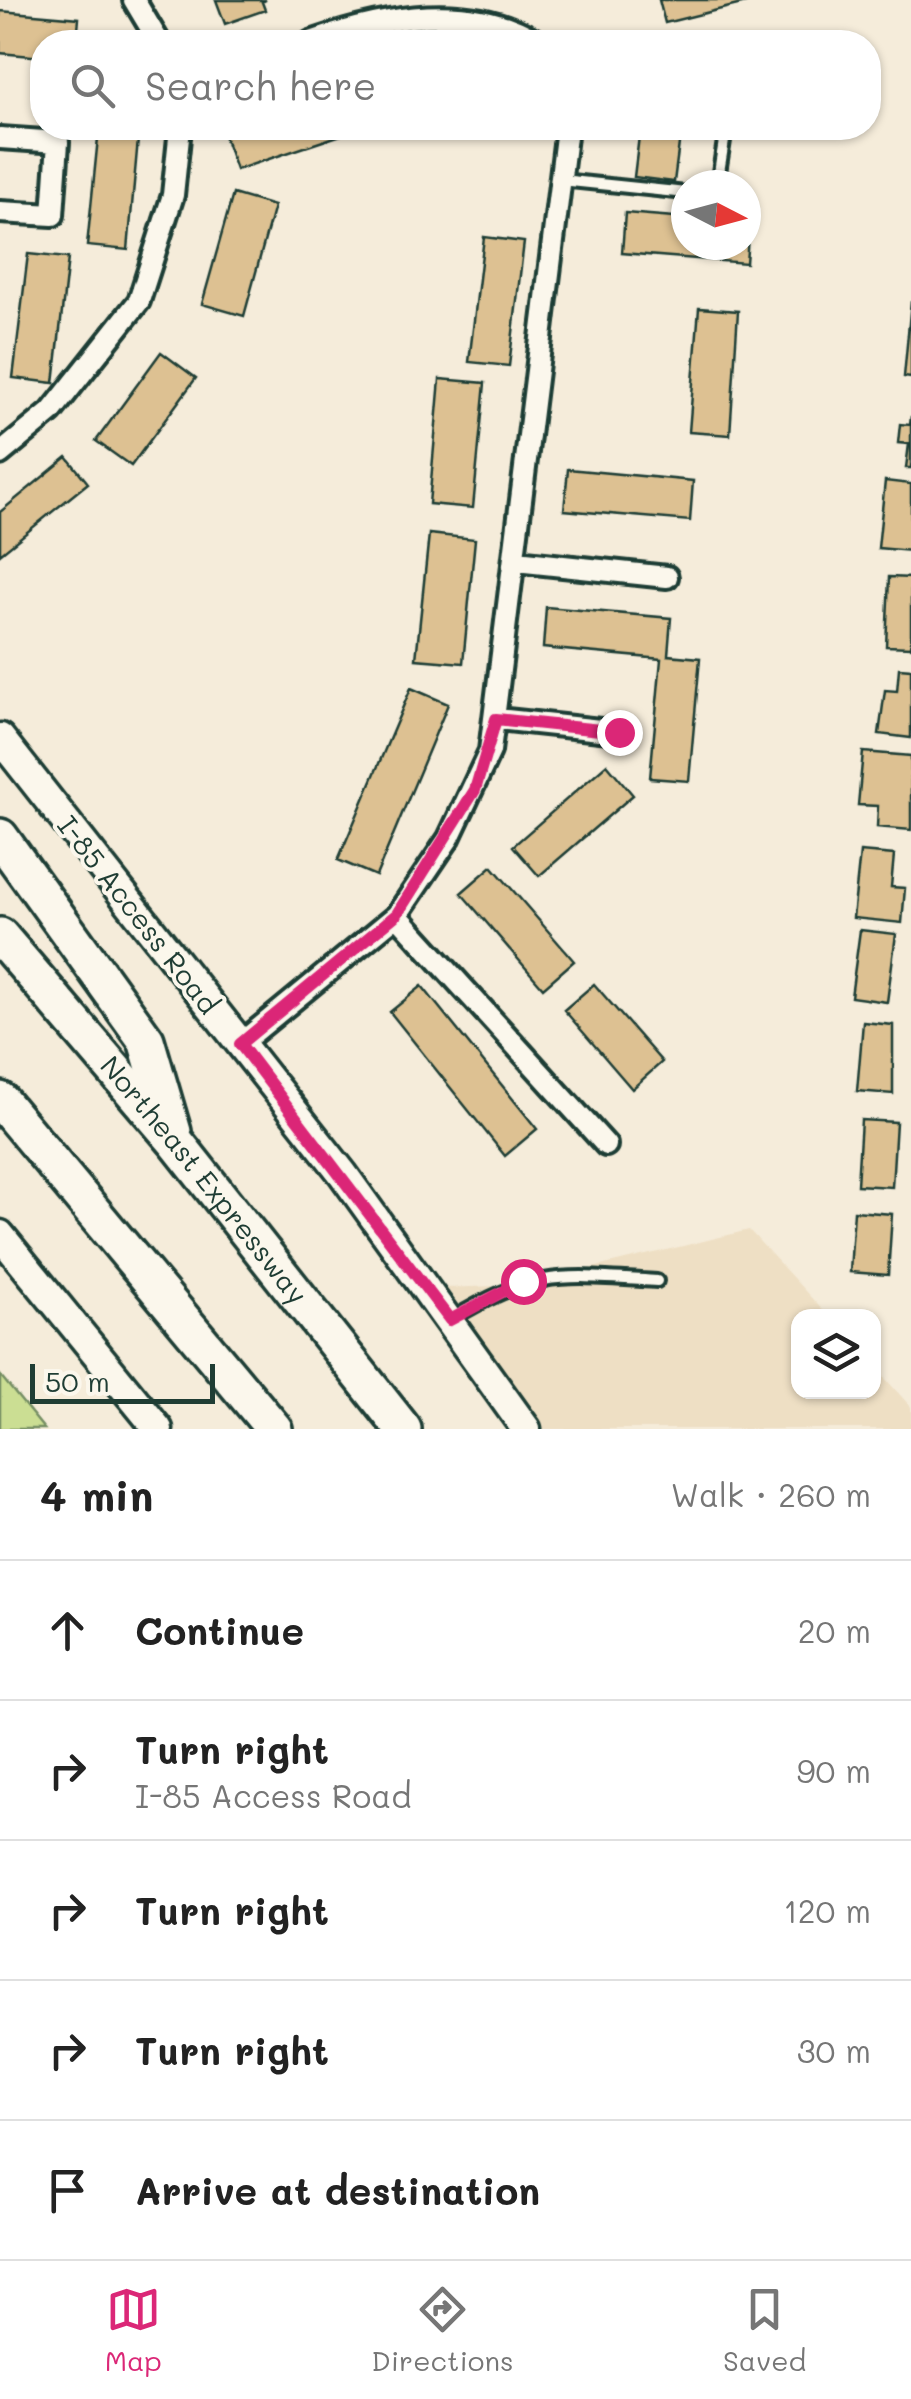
<!DOCTYPE html>
<html lang="en">
<head>
<meta charset="utf-8">
<style>
	body { margin:0; font-family:Mali,sans-serif; background:#f6f6f6; color:#222 }
	.controls { position:absolute; right:30px; bottom:30px; display:grid; overflow:hidden; border-radius:20px; box-shadow:0 2px 8px #0004 }
	.controls button { width:90px; height:90px; display:grid; place-items:center; padding:0; border:0; border-bottom:2px solid #e0e0e0; background:#fff; color:#222; font:50px sans-serif }
	.compass { position:absolute; left:671px; top:170px; width:90px; height:90px; border-radius:50%; background:#fff; box-shadow:0 2px 8px #0004; rotate:96deg }
	.scale { position:absolute; left:30px; bottom:25px; width:185px; box-sizing:border-box; padding-left:10px; border:5px solid #1f3d34; border-top:0; font-size:28px; line-height:35px; white-space:nowrap; color:#1f3d34; -webkit-text-stroke:8px #fbf7ec; paint-order:stroke }
	.stop { position:absolute; width:30px; height:30px; margin:-22px; border:8px solid #db2777; border-radius:50%; background:#fff }
	.stop.end { background:#db2777; border-color:#fff; box-shadow:0 2px 10px #0008 }
	.list { margin:0; padding:0; list-style:none }
	h2 { display:flex; justify-content:space-between; align-items:center; height:130px; margin:0; padding:0 40px; font-size:42px }
	h2 small { font-size:32px; font-weight:400; color:#767676 }
	.list li { display:grid; grid-template-columns:65px 1fr auto; gap:30px; align-items:center; box-sizing:border-box; height:140px; padding:0 40px; border-top:2px solid #e0e0e0 }
	.list b { display:block; font-size:38px; white-space:nowrap }
	.list p { margin:0; font-size:32px; white-space:nowrap; color:#767676 }
	.list em { font-size:32px; font-style:normal; color:#767676 }
	.icon { flex:none; width:55px; height:55px; fill:none; stroke:currentColor; stroke-width:2; stroke-linecap:round; stroke-linejoin:round }
	.map { position:relative; flex:none; width:911px; height:1429px; overflow:hidden }
	.search { position:absolute; background:#fff; box-shadow:0 2px 8px #0004; left:30px; right:30px; top:30px; height:110px; display:flex; align-items:center; gap:25px; box-sizing:border-box; padding:0 35px; border-radius:40px; color:#767676; font-size:38px }
	.sheet { height:830px; background:#fff }
	nav { display:flex; justify-content:space-around; align-items:center; box-sizing:border-box; height:140px; border-top:2px solid #e0e0e0; background:#fff; font-size:28px; color:#767676 }
	nav a { display:grid; justify-items:center; gap:5px }
	nav .on { color:#db2777 }
	.map>svg:first-child { display:block }
</style>
</head>
<body>
<div class="map">
<svg width="911" height="1429" viewBox="0 0 911 1429">
	<rect width="100%" height="100%" fill="#f5ecda"/>
	<filter id="ink" filterUnits="userSpaceOnUse"><feTurbulence type="fractalNoise" baseFrequency=".01" numOctaves="2"/><feDisplacementMap in="SourceGraphic" scale="20" xChannelSelector="R" yChannelSelector="G"/><feConvolveMatrix kernelMatrix="1 2 1 2 8 2 1 2 1" color-interpolation-filters="sRGB"/></filter>
	<g filter="url(#ink)">
		<path fill="#eedfc4" d="M749,1230L828,1316H798V1392H874V1366L911,1407V1429H524L419,1289L522,1285Z"/>
		<path fill="#cbde93" stroke="#758e64" stroke-width="2.5" d="M0,1375L44,1429H0Z"/>
		<path fill="#ddc192" stroke="#1f3d34" stroke-width="2.5" d="M216,0H266L262,2L265,10L225,24Z
			M659,0H758L665,23Z
			M0,11L79,18L77,42H42V57L0,53Z
			M99,128H139L128,250L87,246Z
			M229,128H362L236,170L222,130Z
			M640,128H681L674,182L634,177Z
			M233,194L274,206L244,316L202,304Z
			M625,213L686,218V245H746L749,223L746,263L622,253Z
			M484,237L524,242L509,366L469,362Z
			M28,254L68,258L54,383L13,378Z
			M911,301V378L904,377Z
			M699,308L738,311L730,435L689,432Z
			M161,352L196,378L131,466L96,441Z
			M440,379L485,383L473,508L429,504Z
			M911,416V468H906L909,444L898,443L900,424L910,425Z
			M67,457L88,483L0,554V512Z
			M568,469L693,481L690,521L564,510Z
			M885,481L911,484V551L878,548Z
			M429,534L475,539L463,663L416,659Z
			M889,577L911,578V647L886,646Z
			M546,607L671,618L668,655L700,658L689,781L650,778L661,659L543,648Z
			M899,668L911,669V738L879,734L885,690L897,691Z
			M411,688L448,704L376,876L338,860Z
			M863,752L911,756V830L877,827L878,806L858,805Z
			M607,764L633,795L539,876L513,846Z
			M860,852L894,855L891,887L905,888L902,923L853,918Z
			M492,866L574,961L543,988L461,893Z
			M860,930L896,934L887,1002L851,997Z
			M594,984L662,1062L632,1089L564,1010Z
			M422,986L537,1129L505,1156L390,1012Z
			M863,1022L893,1025V1094L857,1091Z
			M861,1120L896,1122L892,1187L857,1185Z
			M854,1211L892,1214L888,1275L850,1272Z"/>
		<g fill="none" stroke-linecap="round" stroke-linejoin="round">
			<defs>
				<path id="service" d="M561,180L686,193
					M717,185L726,128
					M450,1320C534,1269 562,1275 657,1281"/>
				<path id="minor" d="M134,0L159,42
					M311,42C386,16 471,0 538,42
					M0,138L58,142L53,215L0,212
					M0,454L51,412L139,301L173,195L180,128
					M516,561L667,577
					M497,719L619,732
					M397,915L606,1145
					M240,1044L397,915L449,838L490,751L567,128"/>
				<path id="secondary" d="M0,738L343,1174L526,1429
					M0,1235L158,1429"/>
				<g id="motorway">
					<path d="M0,837L146,1040L173,1132"/>
					<path id="s1" d="M0,936L176,1142L403,1429"/>
					<path d="M0,1100L274,1429"/>
				</g>
			</defs>
			<use href="#service" stroke="#1f3d34" stroke-width="18"/>
			<use href="#minor" stroke="#1f3d34" stroke-width="28"/>
			<use href="#secondary" stroke="#1f3d34" stroke-width="35"/>
			<use href="#motorway" stroke="#1f3d34" stroke-width="42"/>
			<use href="#service" stroke="#fbf7ec" stroke-width="10"/>
			<use href="#minor" stroke="#fbf7ec" stroke-width="20"/>
			<use href="#secondary" stroke="#fbf7ec" stroke-width="28"/>
			<use href="#motorway" stroke="#fbf7ec" stroke-width="35"/>
		</g>
	</g>
	<g fill="none" stroke-linecap="round" stroke-linejoin="round" filter="url(#ink)">
		<path stroke="#db2777" stroke-width="12" d="M523,1281L450,1320L240,1044L397,914L475,790L496,719L619,732"/>
	</g>
	<g text-anchor="middle" stroke-width="8" stroke-linejoin="round" paint-order="stroke">
		<g font-size="28" fill="#1f3d34" stroke="#fbf7ec">
			<text transform="translate(138 915) rotate(52)" y="10">I-85 Access Road</text>
			<text dy="10" stroke="none"><textPath href="#s1" startOffset="318">Northeast Expressway</textPath></text>
		</g>
	</g>
</svg>
<div class="controls">
<button><svg class="icon" aria-label="layers" viewBox="0 0 24 24"><path d="M12 4l9 5-9 5-9-5zM3 14l9 5 9-5"/></svg></button>
</div>
<svg class="compass" viewBox="-18 -18 36 36"><path d="M0-13l5 13h-10z" fill="#e53935"/><path d="M0 13l5-13h-10z" fill="#767676"/></svg>
<div class="scale">50 m</div>
<div class="stop" style="left:523px;top:1281px"></div>
<div class="stop end" style="left:619px;top:732px"></div>
<div class="search"><svg class="icon" aria-label="search" viewBox="0 0 24 24"><circle cx="10" cy="10" r="6"/><path d="M15 15l6 6"/></svg>Search here</div>
</div>
<section class="sheet">
<h2>4 min<small>Walk · 260 m</small></h2>
<ul class="list">
<li><svg class="icon" aria-label="ahead" viewBox="0 0 24 24"><path d="M12 20V5M6 11l6-6 6 6"/></svg><div><b>Continue</b></div><em>20 m</em></li>
<li><svg class="icon" aria-label="right" viewBox="0 0 24 24"><path d="M7 20v-9h11M14 6l5 5-5 5"/></svg><div><b>Turn right</b><p>I-85 Access Road</p></div><em>90 m</em></li>
<li><svg class="icon" aria-label="right" viewBox="0 0 24 24"><path d="M7 20v-9h11M14 6l5 5-5 5"/></svg><div><b>Turn right</b></div><em>120 m</em></li>
<li><svg class="icon" aria-label="right" viewBox="0 0 24 24"><path d="M7 20v-9h11M14 6l5 5-5 5"/></svg><div><b>Turn right</b></div><em>30 m</em></li>
<li><svg class="icon" aria-label="arrive" viewBox="0 0 24 24"><path d="M6 21V4h12l-3 4 3 4H6"/></svg><div><b>Arrive at destination</b></div></li>
</ul>
</section>
<nav>
<a class="on"><svg class="icon" aria-label="map" viewBox="0 0 24 24"><path d="M3 6l6-2 6 2 6-2v14l-6 2-6-2-6 2zM9 4v14M15 6v14"/></svg>Map</a>
<a><svg class="icon" aria-label="directions" viewBox="0 0 24 24"><path d="M12 3l9 9-9 9-9-9zM9 14v-3h6M13 9l2 2-2 2"/></svg>Directions</a>
<a><svg class="icon" aria-label="saved" viewBox="0 0 24 24"><path d="M7 4h10v16l-5-4-5 4z"/></svg>Saved</a>
</nav>
</body>
</html>
